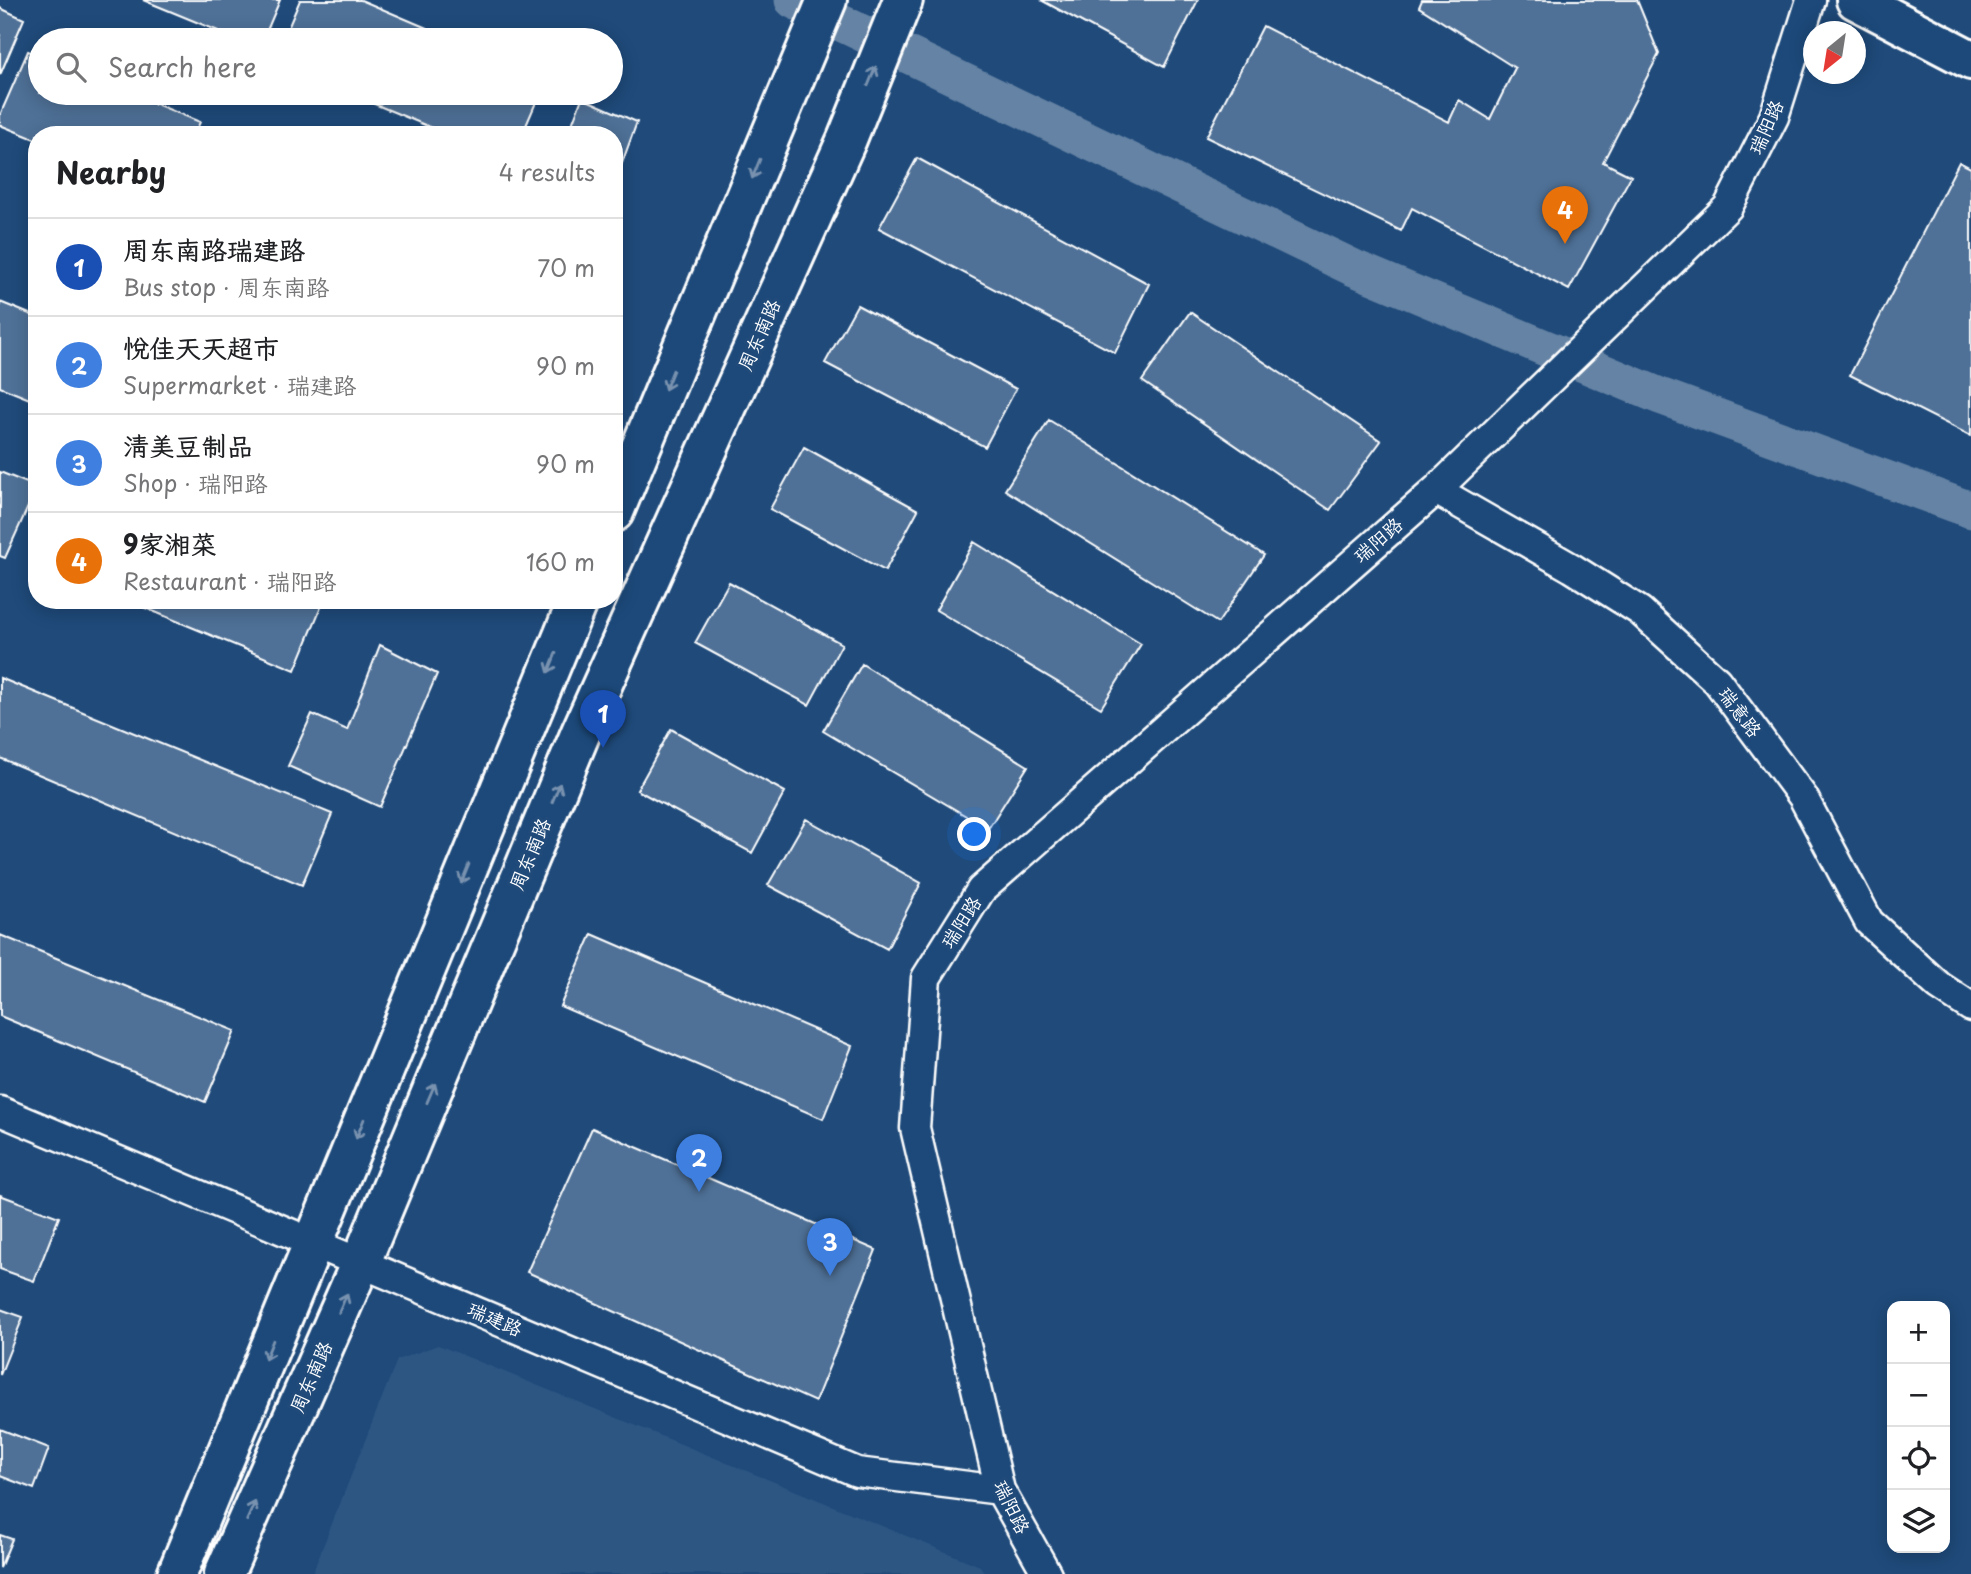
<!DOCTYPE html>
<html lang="en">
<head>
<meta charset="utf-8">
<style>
	body { margin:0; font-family:"Playpen Sans","LXGW WenKai TC",sans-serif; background:#f2f2f2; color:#202124 }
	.controls { position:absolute; right:21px; bottom:21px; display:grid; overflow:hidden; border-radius:14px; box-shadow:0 4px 18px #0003 }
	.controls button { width:63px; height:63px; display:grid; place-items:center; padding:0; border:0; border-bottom:2px solid #e0e0e0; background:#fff; color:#202124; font:35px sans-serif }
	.compass { position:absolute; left:1803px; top:21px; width:63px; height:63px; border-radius:50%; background:#fff; box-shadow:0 4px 18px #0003; rotate:210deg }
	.you { position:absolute; left:975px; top:835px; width:24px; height:24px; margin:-18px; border:5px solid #fff; border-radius:50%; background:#1a73e8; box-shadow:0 0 0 10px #1a73e833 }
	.badge { display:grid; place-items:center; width:46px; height:46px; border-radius:50%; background:#7c3aed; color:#fff; font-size:23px; font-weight:700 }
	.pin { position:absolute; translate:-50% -58px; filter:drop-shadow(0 2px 4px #0008) }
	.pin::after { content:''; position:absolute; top:37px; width:24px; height:21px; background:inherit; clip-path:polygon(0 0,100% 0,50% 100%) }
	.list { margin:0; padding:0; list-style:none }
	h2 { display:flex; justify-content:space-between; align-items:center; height:91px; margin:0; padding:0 28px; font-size:30px }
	h2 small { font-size:23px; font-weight:400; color:#757577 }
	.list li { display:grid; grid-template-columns:46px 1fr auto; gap:21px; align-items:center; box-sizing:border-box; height:98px; padding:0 28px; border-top:2px solid #e0e0e0 }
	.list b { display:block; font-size:26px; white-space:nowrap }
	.list p { margin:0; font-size:23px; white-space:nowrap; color:#757577 }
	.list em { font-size:23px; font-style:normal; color:#757577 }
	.icon { flex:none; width:38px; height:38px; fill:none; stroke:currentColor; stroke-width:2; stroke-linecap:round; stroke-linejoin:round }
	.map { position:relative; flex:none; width:1971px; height:1574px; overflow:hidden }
	.search { position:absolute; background:#fff; box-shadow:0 4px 18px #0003; left:28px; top:28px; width:595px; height:77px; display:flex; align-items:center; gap:18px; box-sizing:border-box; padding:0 24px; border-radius:38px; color:#757577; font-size:26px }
	.panel { position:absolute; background:#fff; box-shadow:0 4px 18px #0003; left:28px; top:126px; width:595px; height:483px; border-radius:28px }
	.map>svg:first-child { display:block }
</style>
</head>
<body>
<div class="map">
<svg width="1971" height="1574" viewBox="0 0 1971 1574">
	<rect width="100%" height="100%" fill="#1f4a7a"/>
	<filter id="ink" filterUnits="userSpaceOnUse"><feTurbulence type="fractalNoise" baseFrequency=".0143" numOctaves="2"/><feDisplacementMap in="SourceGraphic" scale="14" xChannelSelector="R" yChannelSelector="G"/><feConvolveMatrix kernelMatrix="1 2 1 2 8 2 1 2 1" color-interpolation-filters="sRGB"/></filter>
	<g filter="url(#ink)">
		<path fill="#2e5683" d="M438,1345L980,1566L985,1574H312L397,1360Z"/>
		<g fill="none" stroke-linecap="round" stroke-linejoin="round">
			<path stroke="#6583a4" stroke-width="37" d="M793,0L1354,268L1660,396L1971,510"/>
		</g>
		<path fill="#507197" stroke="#fff" stroke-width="2" d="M143,0H280L263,40H240Z
			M300,0H361L455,40H283Z
			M1041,0H1198L1164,67Z
			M1422,0H1637L1659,54L1603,162L1631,176L1569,290L1412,208L1401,231L1206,137L1263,26L1449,122L1459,100L1490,119L1515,68L1419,7Z
			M0,8L24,19L0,75Z
			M28,51L40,56V93H129L200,122L194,135H37V140L0,125V115Z
			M348,93H540L522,135H449Z
			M582,98L637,122L614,185V135H568Z
			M267,126L288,135H263Z
			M917,158L1149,284L1115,353L879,228Z
			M1959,162L1971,168V436L1850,375Z
			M0,302L37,317V402L0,387Z
			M857,305L1016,389L985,447L825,363Z
			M1190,312L1381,441L1330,510L1142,381Z
			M1049,420L1264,555L1218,623L1005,490Z
			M804,447L918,510L885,571L770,509Z
			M0,472L37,487L5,558L0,556Z
			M974,542L1141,644L1101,708L936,610Z
			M729,582L842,644L809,705L695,643Z
			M126,600H324L295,670Z
			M380,645L437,674L380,807L288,766L312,714L347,730Z
			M862,664L1028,766L988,829L823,731Z
			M0,678L332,814L302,885L0,758Z
			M671,729L785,792L752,853L637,790Z
			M806,819L921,883L887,949L768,885Z
			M592,934L852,1046L823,1119L560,1006Z
			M0,935L235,1031L205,1102L0,1016Z
			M592,1128L876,1250L815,1402L527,1272Z
			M0,1195L59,1217L34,1281L0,1269Z
			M0,1309L23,1317L0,1375Z
			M0,1429L49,1448L34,1489L0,1476Z
			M0,1535L12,1539L0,1568Z"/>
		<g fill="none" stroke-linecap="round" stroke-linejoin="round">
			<defs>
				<path id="street" d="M1436,490L1572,568L1640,611L1717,681L1803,797L1869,922L1939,986L1971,1007
					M0,1111L857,1472L1000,1490
					M1047,1574L1000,1490L915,1128L926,978L981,890L1436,490L1728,207L1774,117L1811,0"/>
				<path id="secondary" d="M1856,0L1971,60
					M614,512L827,0
					M177,1574L578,600
					M224,1574L361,1262L581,732L847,139L903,0"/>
			</defs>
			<use href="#street" stroke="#fff" stroke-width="33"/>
			<use href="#secondary" stroke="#fff" stroke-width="44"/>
			<use href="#street" stroke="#1f4a7a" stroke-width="28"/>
			<use href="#secondary" stroke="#1f4a7a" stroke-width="38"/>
		</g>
		<defs><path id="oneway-shaft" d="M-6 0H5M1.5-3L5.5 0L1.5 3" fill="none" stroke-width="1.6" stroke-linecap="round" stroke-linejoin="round" transform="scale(1.75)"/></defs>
		<g stroke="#7992af">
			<use href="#oneway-shaft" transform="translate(872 76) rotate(-68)"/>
			<use href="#oneway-shaft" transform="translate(756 169) rotate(112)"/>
			<use href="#oneway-shaft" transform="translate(669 380) rotate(112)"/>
			<use href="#oneway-shaft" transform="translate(552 663) rotate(112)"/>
			<use href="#oneway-shaft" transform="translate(556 793) rotate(-67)"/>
			<use href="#oneway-shaft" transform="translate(465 874) rotate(112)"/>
			<use href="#oneway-shaft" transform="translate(431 1093) rotate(-67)"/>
			<use href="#oneway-shaft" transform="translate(360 1129) rotate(112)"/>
			<use href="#oneway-shaft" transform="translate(343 1303) rotate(-66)"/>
			<use href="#oneway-shaft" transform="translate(269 1350) rotate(112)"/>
			<use href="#oneway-shaft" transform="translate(251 1511) rotate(-66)"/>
		</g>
	</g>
	<g text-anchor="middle" stroke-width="7" stroke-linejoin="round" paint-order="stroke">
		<g font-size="19" fill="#fff" stroke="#1f4a7a">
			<text transform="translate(1766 127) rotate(-66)" y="7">瑞阳路</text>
			<text transform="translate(759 335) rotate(-66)" y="7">周东南路</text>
			<text transform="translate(1378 540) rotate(-41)" y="7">瑞阳路</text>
			<text transform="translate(1740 712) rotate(53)" y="7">瑞意路</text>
			<text transform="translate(530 854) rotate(-67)" y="7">周东南路</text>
			<text transform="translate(961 922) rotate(-58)" y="7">瑞阳路</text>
			<text transform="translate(495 1319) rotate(23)" y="7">瑞建路</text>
			<text transform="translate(311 1377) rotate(-66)" y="7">周东南路</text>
			<text transform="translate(1012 1507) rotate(64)" y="7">瑞阳路</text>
		</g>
	</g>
</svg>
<div class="controls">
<button>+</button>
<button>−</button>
<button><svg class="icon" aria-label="locate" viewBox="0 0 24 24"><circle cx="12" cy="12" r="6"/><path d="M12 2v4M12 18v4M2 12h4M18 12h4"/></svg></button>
<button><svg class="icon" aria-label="layers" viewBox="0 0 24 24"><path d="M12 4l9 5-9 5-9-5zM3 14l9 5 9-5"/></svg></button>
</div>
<svg class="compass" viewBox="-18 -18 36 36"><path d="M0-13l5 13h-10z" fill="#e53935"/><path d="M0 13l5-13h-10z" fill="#757577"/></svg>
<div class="you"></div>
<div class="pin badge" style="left:603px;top:748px;background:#1a4fb4">1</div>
<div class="pin badge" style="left:699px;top:1192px;background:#3f7fe0">2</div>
<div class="pin badge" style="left:830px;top:1276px;background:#3f7fe0">3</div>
<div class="pin badge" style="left:1565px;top:244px;background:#e8710a">4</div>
<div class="search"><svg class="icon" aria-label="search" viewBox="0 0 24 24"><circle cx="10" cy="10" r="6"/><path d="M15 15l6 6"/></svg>Search here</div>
<section class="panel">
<h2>Nearby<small>4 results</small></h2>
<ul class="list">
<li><span class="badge" style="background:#1a4fb4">1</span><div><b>周东南路瑞建路</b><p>Bus stop · 周东南路</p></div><em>70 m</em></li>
<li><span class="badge" style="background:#3f7fe0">2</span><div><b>悦佳天天超市</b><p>Supermarket · 瑞建路</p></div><em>90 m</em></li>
<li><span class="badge" style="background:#3f7fe0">3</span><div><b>清美豆制品</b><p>Shop · 瑞阳路</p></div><em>90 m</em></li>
<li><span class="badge" style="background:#e8710a">4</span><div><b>9家湘菜</b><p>Restaurant · 瑞阳路</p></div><em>160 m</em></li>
</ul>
</section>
</div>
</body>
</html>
